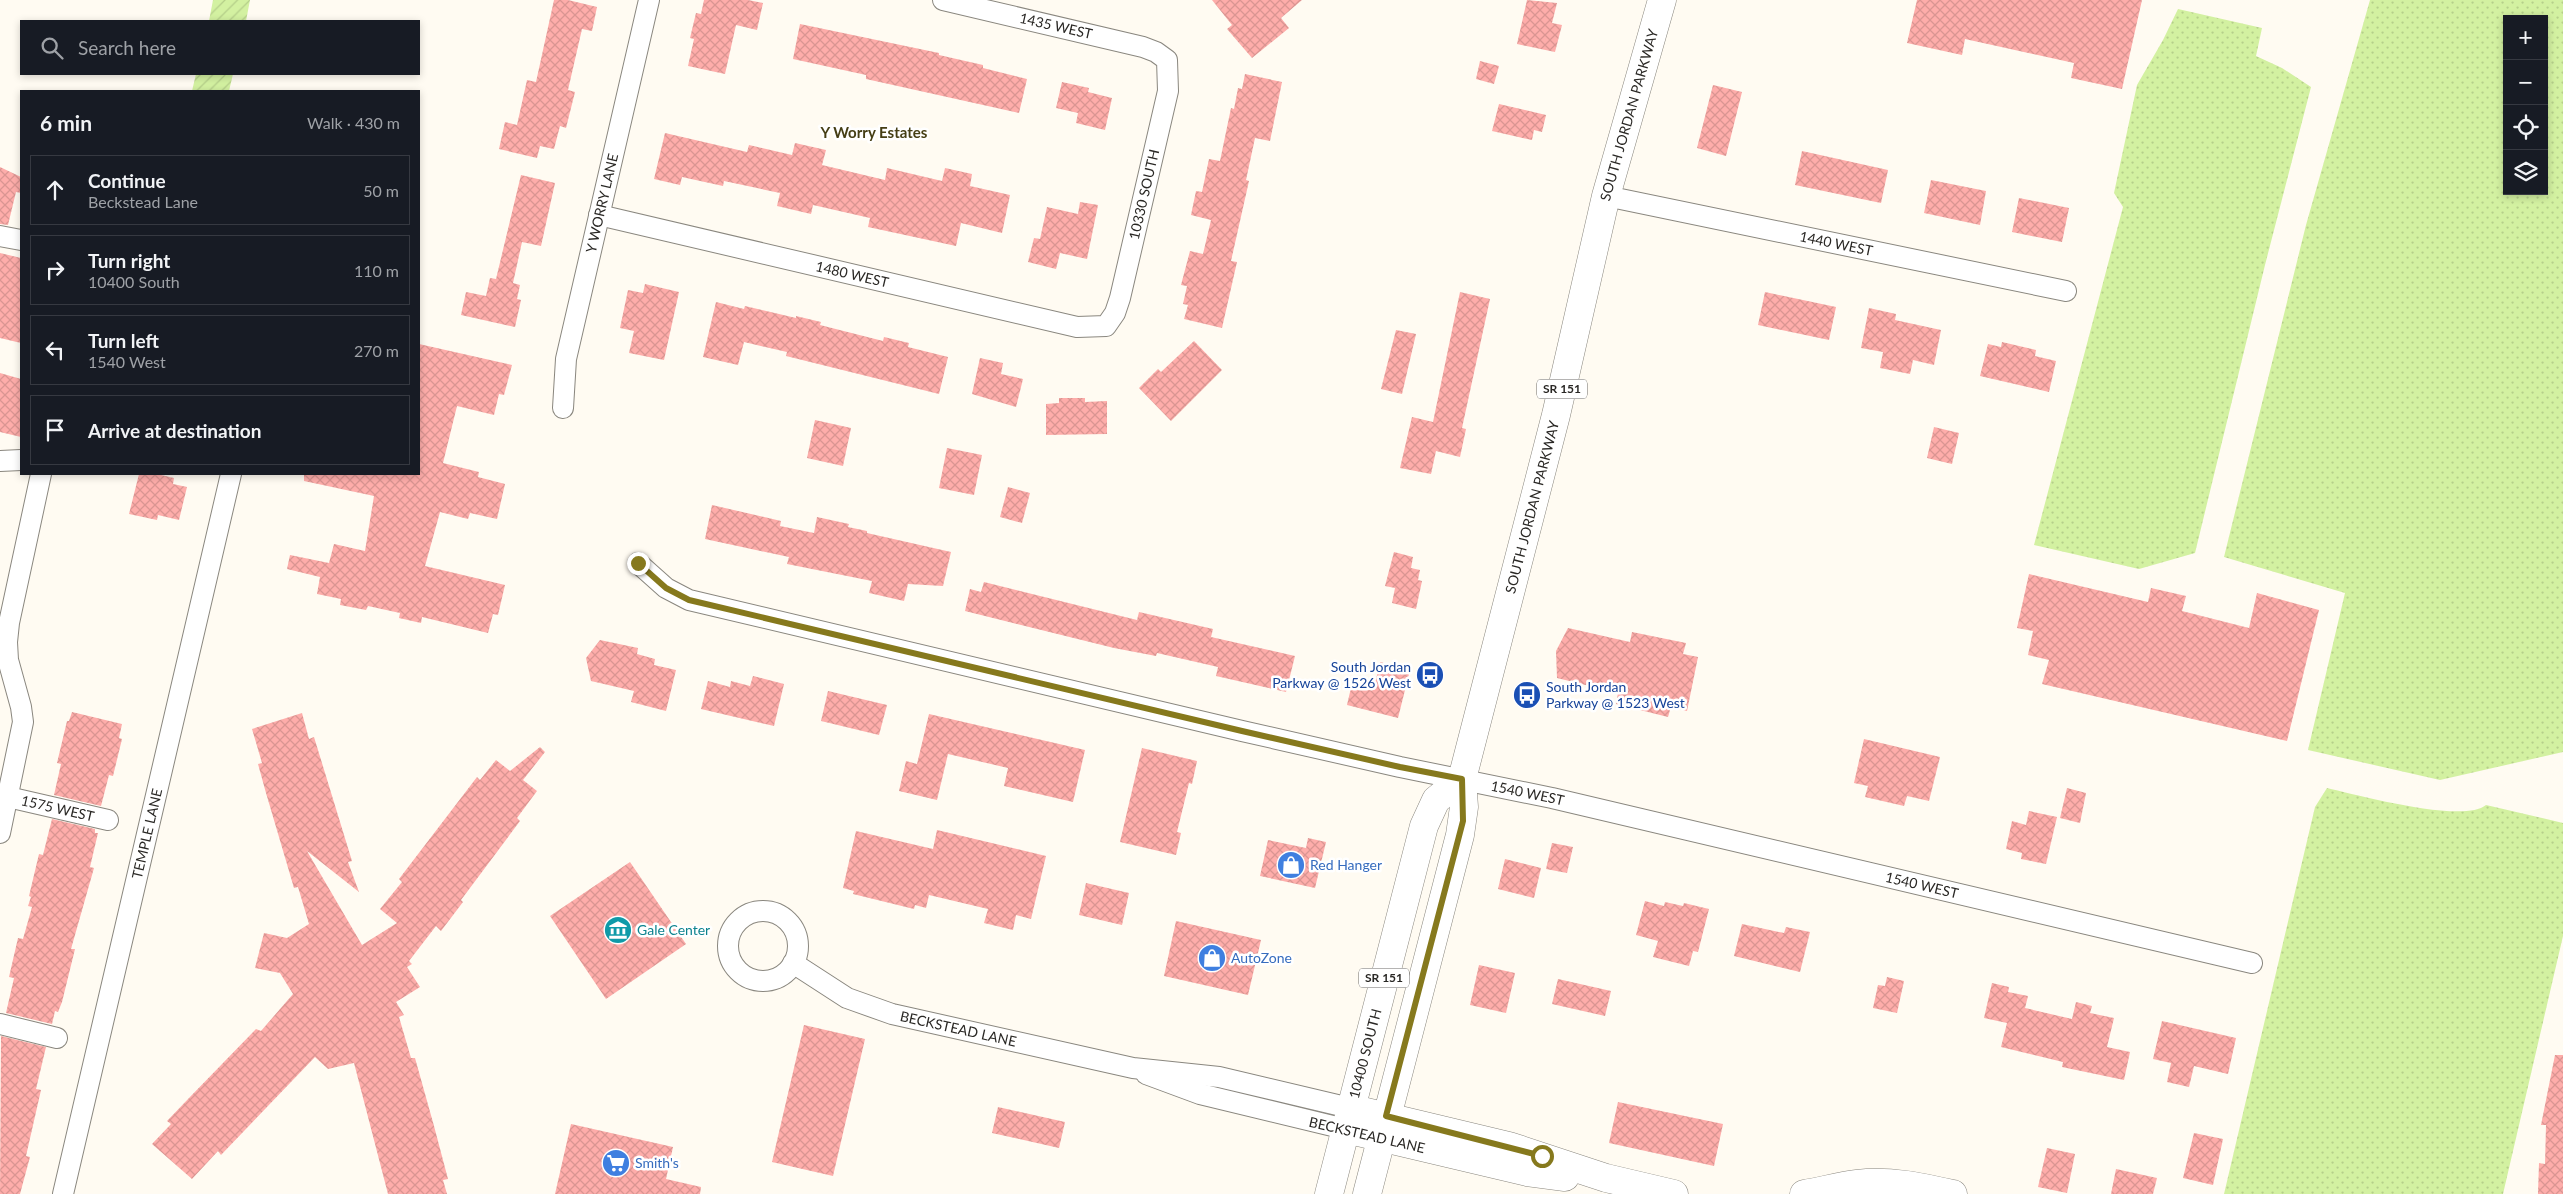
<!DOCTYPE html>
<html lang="en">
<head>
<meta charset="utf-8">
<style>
	body { margin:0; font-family:Lato,sans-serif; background:#20242c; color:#f1f3f6 }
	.controls { position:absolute; right:15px; top:15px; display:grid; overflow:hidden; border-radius:0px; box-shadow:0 2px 8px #0003 }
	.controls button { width:45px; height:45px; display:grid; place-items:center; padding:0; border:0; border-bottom:1px solid #363941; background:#171b24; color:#f1f3f6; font:25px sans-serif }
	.stop { position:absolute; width:15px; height:15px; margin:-11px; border:4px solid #86791d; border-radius:50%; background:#fff }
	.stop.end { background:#86791d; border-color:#fff; box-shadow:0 1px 5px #0008 }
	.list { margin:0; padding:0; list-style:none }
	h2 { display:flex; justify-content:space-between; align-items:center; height:65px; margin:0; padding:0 20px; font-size:21px }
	h2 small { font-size:16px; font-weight:400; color:#9ea1a6 }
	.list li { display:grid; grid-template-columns:32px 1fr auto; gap:15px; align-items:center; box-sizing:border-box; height:70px; margin:0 10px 10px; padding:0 10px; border:1px solid #363941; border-radius:0px }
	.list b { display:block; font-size:19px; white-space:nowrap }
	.list p { margin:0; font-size:16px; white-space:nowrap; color:#9ea1a6 }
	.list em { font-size:16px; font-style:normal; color:#9ea1a6 }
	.icon { flex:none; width:28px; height:28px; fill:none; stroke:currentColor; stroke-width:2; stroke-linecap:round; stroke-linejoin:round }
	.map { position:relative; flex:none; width:2563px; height:1194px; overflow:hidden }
	.search { position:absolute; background:#171b24; box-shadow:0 2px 8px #0003; left:20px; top:20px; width:400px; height:55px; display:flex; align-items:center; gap:12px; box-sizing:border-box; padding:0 18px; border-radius:0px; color:#9ea1a6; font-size:19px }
	.panel { position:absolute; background:#171b24; box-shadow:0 2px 8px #0003; left:20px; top:90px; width:400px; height:385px; border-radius:0px }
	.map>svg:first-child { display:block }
</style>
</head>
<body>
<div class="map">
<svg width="2563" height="1194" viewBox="0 0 2563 1194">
	<defs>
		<pattern id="grass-dots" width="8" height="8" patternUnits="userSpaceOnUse" patternTransform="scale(1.25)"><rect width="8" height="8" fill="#d3f1a1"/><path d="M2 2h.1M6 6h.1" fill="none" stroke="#b5cf8a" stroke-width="1.8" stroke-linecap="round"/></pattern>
		<pattern id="garden-furrows" width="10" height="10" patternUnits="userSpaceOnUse" patternTransform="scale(1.25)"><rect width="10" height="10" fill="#d3f1a1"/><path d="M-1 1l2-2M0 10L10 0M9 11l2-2" fill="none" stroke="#b5cf8a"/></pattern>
		<pattern id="building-cross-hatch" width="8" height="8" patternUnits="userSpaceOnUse" patternTransform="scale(1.25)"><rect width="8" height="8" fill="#feadaa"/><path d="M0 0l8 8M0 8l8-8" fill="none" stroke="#da9592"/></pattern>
	</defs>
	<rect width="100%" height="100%" fill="#fffbf2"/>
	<path fill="url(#grass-dots)" fill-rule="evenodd" d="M2370,0H2563V752L2440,780L2308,750L2345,593L2224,557L2306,225ZM2507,19H2544V191H2507Z
		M2178,9L2262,28L2256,56L2282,68L2311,87L2265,265L2195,553L2139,569L2034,545L2123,207L2114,193L2137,85L2163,40Z
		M2327,788C2358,795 2463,824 2486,805L2563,823V936L2503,1194H2224L2315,807Z"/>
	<path fill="url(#garden-furrows)" d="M213,0H250L246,21H209Z
		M196,74H233L229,91H192Z"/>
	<path fill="url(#building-cross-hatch)" d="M554,0H568L597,7L592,31L582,29L568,90L575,92L566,128L560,126L554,149L540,146L537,158L499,149L505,122L517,125L527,80L536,82Z
		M704,0H748L763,3L757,30L736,25L725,74L688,66L694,39L690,38L696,13L701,14Z
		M1212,0H1302L1281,18L1289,28L1252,58L1227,29L1232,25Z
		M1527,0L1557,3L1552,23L1562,25L1555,52L1517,44Z
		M1917,0H2142L2122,89L2071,78L2074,63L1965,39L1962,55L1907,43Z
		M800,24L939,53V55L983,65V68L1027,79L1019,113L866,79V75L793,59Z
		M1480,61L1499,66L1494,84L1476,79Z
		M1245,74L1282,82L1270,141L1255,138L1246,180L1249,181L1231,261L1237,262L1222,328L1184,319L1188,305L1183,304L1187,286L1181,285L1190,251L1203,254L1211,220L1191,215L1196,191L1202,192L1209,159L1220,161L1231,108L1234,109L1238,88L1242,89Z
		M1062,82L1089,88L1088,92L1112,98L1105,130L1076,123L1078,113L1056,108Z
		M1713,85L1742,92L1726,156L1697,148Z
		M1499,104L1546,115L1542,132L1534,130L1532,140L1492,131Z
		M665,133L747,152L749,145L792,155L795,143L826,150L822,165L885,180L887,168L942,181L945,168L972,174L970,186L1010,195L1002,233L961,223L956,246L868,227L870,218L813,205L811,214L777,206L780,193L724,181L723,186L682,177L680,185L654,179Z
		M1802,151L1888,170L1881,203L1795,185Z
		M0,167L21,177V193L16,192L8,225L0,224Z
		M521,175L555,183L541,246L522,242L513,283L520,285L517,299L521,300L515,327L461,315L466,292L486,296L490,278L496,279Z
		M1931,180L1986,191L1980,225L1924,213Z
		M2019,198L2069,208L2062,242L2012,232Z
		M1080,202L1098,205L1087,259L1060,253L1056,269L1028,262L1034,238L1040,239L1047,207L1078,214Z
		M0,253L21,258V343L0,338Z
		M645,284L679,292L664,360L629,353L634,331L620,328L628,290L643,293Z
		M1460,292L1490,299L1462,428L1466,429L1460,457L1436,451L1431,474L1400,468L1412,417L1433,422Z
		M1765,292L1836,307L1829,340L1758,325Z
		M716,302L744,309L745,306L796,318V316L821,322L820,325L883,341L884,337L909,343L908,347L948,357L939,394L786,356L787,352L744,342L738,365L703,357Z
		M1869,308L1896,314L1895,320L1941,330L1934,365L1913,360L1910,374L1880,368L1883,352L1861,348Z
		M1396,330L1416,334L1402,394L1381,389Z
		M1194,341L1222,370L1171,421L1139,388L1158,369L1161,372Z
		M2002,342L2036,350L2035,356L2056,361L2049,392L1980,376L1988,344L2001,347Z
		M419,344L512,365L504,395L499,394L494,415L457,406L443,463L479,472L478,477L505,484L497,519L470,513L468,519L440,512L425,566L505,585L498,615L493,614L488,633L422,617L421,623L399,618L400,613L368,606L366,610L340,605L341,599L317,594L320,577L287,569L290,555L329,563L334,544L365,551L374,496L304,481V474H419Z
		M980,358L1003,363L1001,374L1023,379L1016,407L972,394Z
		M0,373L21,379V437L0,432Z
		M1059,398H1085V402L1107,401V434L1046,435V404L1059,403Z
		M815,420L851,428L843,466L807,458Z
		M1934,427L1959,433L1952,464L1927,458Z
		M947,448L982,455L974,495L939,488Z
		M139,474H157L174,478L173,484L187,487L179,520L158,515L157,520L129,514Z
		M1008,487L1030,493L1022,523L1000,517Z
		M712,505L781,521L780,526L814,533L817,517L849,524L848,527L867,531V533L951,552L943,586L908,584L904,601L869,593L872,581L787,564L789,557L705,539Z
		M1394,552L1413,557L1411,568L1420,570L1418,580L1422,581L1416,609L1392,603L1395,588L1385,586Z
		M2029,574L2148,602L2151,588L2186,596L2182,611L2249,628L2257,593L2319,610L2287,741L2042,684L2049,660L2028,655L2033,631L2017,628Z
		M984,582L1137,620L1139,612L1213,629L1211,637L1295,656L1286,692L1216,676L1218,667L1157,653L1156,656L1114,648L965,611L970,589L981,592Z
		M1568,628L1630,642L1632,632L1686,643L1683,654L1698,657L1687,711L1671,707L1668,717L1616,704L1618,693L1557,678L1556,651Z
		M600,640L638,648L637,654L655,659L654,665L676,670L666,711L631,702L634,691L591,681L586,658Z
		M1380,662L1410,670L1398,718L1347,705L1353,679L1375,684Z
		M753,676L784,684L774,726L701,709L708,681L730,687L731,681L750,686Z
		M828,691L887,705L879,735L821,721Z
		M72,712L122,724L119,738L122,739L113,776L109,775L101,806L54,795L61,764L57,763L67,721H69Z
		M302,713L309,739L314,737L352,861L348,862L359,892L307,851L362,945L397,923L380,909L402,882L399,879L477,777L480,780L496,760L510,771L540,747L545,752L523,780L537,791L517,818L520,821L461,900L463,902L441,931L436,926L409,961L412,964L407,967L420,987L396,1002L404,1015L399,1017L411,1058H415L434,1126L448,1179L443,1180L447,1194H388L354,1063L328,1069L315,1057L221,1155L218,1151L192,1179L152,1144L171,1124L167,1121L189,1098L256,1029L261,1031L293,994L280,973L255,968L264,933L287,938L309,924L298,887L294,888L266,793L258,764L262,763L252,729Z
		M929,714L1085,750L1073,802L1004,786L1008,768L948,754L937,800L899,791L906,761L917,764Z
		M1864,739L1940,757L1929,801L1907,796L1904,806L1865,797L1868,786L1854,783Z
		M1142,748L1197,761L1192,784L1189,783L1177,832L1181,833L1176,855L1120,842Z
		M2067,788L2086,793L2080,823L2060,818Z
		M2029,811L2057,817L2046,864L2021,859L2022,853L2006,849L2012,821L2026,825Z
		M52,819L95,829V833H98L90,867L94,868L71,949H75L62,1002L58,1012L55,1011L52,1024L6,1013L14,978L9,977L18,938L23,939L32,907L28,906L31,897L29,896L39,854L43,855Z
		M937,830L1046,856L1031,919L1016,915L1013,930L984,923L988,909L929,895L926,908L915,905L914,909L853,894L854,891L843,888L856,831L933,849Z
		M1308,838L1326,842L1315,888L1260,876L1268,840L1306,848Z
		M1552,843L1573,847L1567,873L1546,869Z
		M1505,859L1541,868L1534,898L1498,889Z
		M630,862L686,944L606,999L550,916Z
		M1086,883L1129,893L1122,925L1079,915Z
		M1645,901L1664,906L1665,902L1683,906L1684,903L1709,909L1698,952L1693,951L1689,966L1653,957L1658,941L1636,935Z
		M1176,921L1261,940L1248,995L1164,976Z
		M1742,924L1784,933L1786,927L1810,932L1800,972L1734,956Z
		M1479,965L1515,973L1506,1013L1470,1005Z
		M1887,977L1904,981L1897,1013L1873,1008L1878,985L1885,986Z
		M1558,979L1611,991L1605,1016L1552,1004Z
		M1992,983L2009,987L2008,992L2028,996L2025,1008L2072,1019L2076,1002L2092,1006L2090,1013L2114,1018L2107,1047L2130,1052L2124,1080L2062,1067L2063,1062L2001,1047L2007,1023L1984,1018Z
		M2162,1021L2236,1038L2228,1074L2194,1066L2189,1087L2167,1082L2171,1063L2153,1059Z
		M804,1025L865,1039L833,1176L772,1162Z
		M1,1036L46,1047L36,1089L41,1090L26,1156L30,1157L20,1194H0Z
		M2555,1055H2563V1194H2538L2539,1163L2545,1164L2546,1125H2541Z
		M1618,1102L1723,1124L1714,1166L1609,1143Z
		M998,1107L1065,1122L1059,1148L992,1133Z
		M571,1124L673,1147L666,1179L701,1187L700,1194H555Z
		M2194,1133L2223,1139L2213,1185L2183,1178Z
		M2047,1148L2075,1154L2067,1193L2038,1187Z
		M2116,1169L2157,1178L2153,1194H2111Z"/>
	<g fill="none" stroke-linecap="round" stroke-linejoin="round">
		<defs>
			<g id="street">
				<path id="s1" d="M1606,196L2066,291"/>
				<path id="s2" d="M599,215L1077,327L1106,326L1115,313L1120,298L1168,91L1167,60L1156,52L1143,47L943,0"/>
				<path d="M0,236L21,240"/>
				<path id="s3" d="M563,408L566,359L649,0"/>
				<path d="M0,461L21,460"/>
				<path id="s4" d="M638,563L666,588L689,600L1242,731L1400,767L1552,798L2252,963"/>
				<path id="s5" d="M8,797L108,820"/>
				<path d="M0,833L23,722L21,707L8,660L7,642L9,623L41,474"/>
				<circle cx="763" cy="946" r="35"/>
				<path id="s6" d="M793,963L847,998L892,1014L1133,1068L1219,1077L1350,1108"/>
				<path d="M0,1024L57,1038"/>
				<path d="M1146,1074L1200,1094L1345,1129"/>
				<path id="s7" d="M63,1194L231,474"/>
			</g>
			<path id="secondary" d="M1350,1108L1509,1146L1606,1178L1674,1194
				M1345,1129L1527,1172L1565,1177
				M1804,1194C1822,1191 1840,1186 1857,1184C1890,1180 1921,1187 1953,1194"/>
			<g id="primary">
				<path id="s8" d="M1329,1194L1424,826L1436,800L1462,779"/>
				<path id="s9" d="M1367,1194L1460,835L1464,807L1462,779L1556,415L1606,196L1662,0"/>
			</g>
		</defs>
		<use href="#street" stroke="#8a877f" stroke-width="22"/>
		<use href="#secondary" stroke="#8a877f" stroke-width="29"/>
		<use href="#primary" stroke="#8a877f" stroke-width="29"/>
		<use href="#street" stroke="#fff" stroke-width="20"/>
		<use href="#secondary" stroke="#fff" stroke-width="28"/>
		<use href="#primary" stroke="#fff" stroke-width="28"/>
	</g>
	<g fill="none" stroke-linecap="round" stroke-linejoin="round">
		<path stroke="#86791d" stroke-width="6" d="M638,563L666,588L689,600L1242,731L1400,767L1462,779L1463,821L1386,1116L1542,1156"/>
	</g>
	<defs>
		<symbol id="bus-disc" viewBox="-11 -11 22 22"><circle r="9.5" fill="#1a4fb4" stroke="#fff"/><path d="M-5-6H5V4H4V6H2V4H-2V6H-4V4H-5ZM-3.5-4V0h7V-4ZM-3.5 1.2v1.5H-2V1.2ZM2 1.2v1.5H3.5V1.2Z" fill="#fff"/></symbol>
		<symbol id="shop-disc" viewBox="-11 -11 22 22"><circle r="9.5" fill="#3f7fe0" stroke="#fff"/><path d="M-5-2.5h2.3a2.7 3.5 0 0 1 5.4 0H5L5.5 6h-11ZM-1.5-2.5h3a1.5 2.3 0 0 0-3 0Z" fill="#fff"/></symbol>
		<symbol id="museum-disc" viewBox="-11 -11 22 22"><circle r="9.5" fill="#0f9aa8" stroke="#fff"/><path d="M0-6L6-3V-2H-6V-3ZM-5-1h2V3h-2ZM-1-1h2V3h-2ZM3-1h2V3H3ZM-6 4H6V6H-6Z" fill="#fff"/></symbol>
		<symbol id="supermarket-disc" viewBox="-11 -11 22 22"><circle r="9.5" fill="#3f7fe0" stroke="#fff"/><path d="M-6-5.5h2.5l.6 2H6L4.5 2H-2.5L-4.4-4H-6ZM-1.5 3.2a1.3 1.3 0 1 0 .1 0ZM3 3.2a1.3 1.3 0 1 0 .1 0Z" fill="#fff"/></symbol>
	</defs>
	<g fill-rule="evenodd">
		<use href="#bus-disc" x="1414" y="659" width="32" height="32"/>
		<use href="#bus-disc" x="1511" y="679" width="32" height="32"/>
		<use href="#shop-disc" x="1275" y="849" width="32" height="32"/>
		<use href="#museum-disc" x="602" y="914" width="32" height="32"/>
		<use href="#shop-disc" x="1196" y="942" width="32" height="32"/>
		<use href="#supermarket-disc" x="600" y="1147" width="32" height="32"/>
	</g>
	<g text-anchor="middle" stroke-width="5" stroke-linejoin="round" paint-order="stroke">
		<g fill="#fff" stroke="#6a6866" stroke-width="1">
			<rect x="1537" y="379.5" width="50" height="19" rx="4"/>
			<rect x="1359" y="968.5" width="50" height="19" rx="4"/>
		</g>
		<g font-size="12" font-weight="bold" fill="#2a2825">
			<text x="1562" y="393">SR 151</text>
			<text x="1384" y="982">SR 151</text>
		</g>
		<g font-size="14" fill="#2a2825" stroke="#fff">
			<text transform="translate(1056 26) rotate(13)" y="5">1435 WEST</text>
			<text dy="5" stroke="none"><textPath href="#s9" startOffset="1112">SOUTH JORDAN PARKWAY</textPath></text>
			<text dy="5" stroke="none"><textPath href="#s2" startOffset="658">10330 SOUTH</textPath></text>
			<text dy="5" stroke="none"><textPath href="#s3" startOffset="209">Y WORRY LANE</textPath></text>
			<text dy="5" stroke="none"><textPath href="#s1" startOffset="235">1440 WEST</textPath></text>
			<text dy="5" stroke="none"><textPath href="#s2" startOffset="260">1480 WEST</textPath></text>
			<text dy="5" stroke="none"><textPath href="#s9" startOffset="708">SOUTH JORDAN PARKWAY</textPath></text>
			<text dy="5" stroke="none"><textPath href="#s4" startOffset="924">1540 WEST</textPath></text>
			<text dy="5" stroke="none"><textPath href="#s5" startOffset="51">1575 WEST</textPath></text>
			<text dy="5" stroke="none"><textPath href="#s7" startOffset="370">TEMPLE LANE</textPath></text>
			<text dy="5" stroke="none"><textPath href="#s4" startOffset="1329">1540 WEST</textPath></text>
			<text dy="5" stroke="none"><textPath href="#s6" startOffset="180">BECKSTEAD LANE</textPath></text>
			<text dy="5" stroke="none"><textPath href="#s8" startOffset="145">10400 SOUTH</textPath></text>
			<text transform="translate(1367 1135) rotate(13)" y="5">BECKSTEAD LANE</text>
		</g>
		<g font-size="14" fill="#164399" stroke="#fff" text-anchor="end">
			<text x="1411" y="672">South Jordan<tspan x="1411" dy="16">Parkway @ 1526 West</tspan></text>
			<text x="1546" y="692" text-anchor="start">South Jordan<tspan x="1546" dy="16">Parkway @ 1523 West</tspan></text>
		</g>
		<g font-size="14" fill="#366cbe" stroke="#fff" text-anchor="start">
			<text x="1310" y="870">Red Hanger</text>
			<text x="1231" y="963">AutoZone</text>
			<text x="635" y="1168">Smith's</text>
		</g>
		<g font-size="14" fill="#0d838f" stroke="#fff" text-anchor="start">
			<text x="637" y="935">Gale Center</text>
		</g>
		<g font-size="15" font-weight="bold" fill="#453e15" stroke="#fff">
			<text x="874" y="138">Y Worry Estates</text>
		</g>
	</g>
</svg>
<div class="controls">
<button>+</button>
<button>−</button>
<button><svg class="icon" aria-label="locate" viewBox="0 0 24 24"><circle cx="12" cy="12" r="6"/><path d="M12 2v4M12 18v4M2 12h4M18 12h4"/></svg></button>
<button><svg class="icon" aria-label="layers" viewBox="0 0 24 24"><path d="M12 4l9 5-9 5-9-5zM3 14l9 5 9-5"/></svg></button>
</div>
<div class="stop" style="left:1542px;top:1156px"></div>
<div class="stop end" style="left:638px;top:563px"></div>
<div class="search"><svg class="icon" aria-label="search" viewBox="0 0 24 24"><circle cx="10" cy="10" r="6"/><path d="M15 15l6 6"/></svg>Search here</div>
<section class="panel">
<h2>6 min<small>Walk · 430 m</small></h2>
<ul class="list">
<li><svg class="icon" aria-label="ahead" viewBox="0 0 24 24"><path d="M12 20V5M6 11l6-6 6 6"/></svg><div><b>Continue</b><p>Beckstead Lane</p></div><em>50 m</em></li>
<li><svg class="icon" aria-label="right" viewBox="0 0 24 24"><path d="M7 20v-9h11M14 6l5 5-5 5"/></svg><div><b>Turn right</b><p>10400 South</p></div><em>110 m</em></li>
<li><svg class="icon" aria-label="left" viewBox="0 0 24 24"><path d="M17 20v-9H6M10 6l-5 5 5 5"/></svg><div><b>Turn left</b><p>1540 West</p></div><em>270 m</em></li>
<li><svg class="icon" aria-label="arrive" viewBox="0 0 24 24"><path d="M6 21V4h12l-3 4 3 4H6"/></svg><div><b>Arrive at destination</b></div></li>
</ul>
</section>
</div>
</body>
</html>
